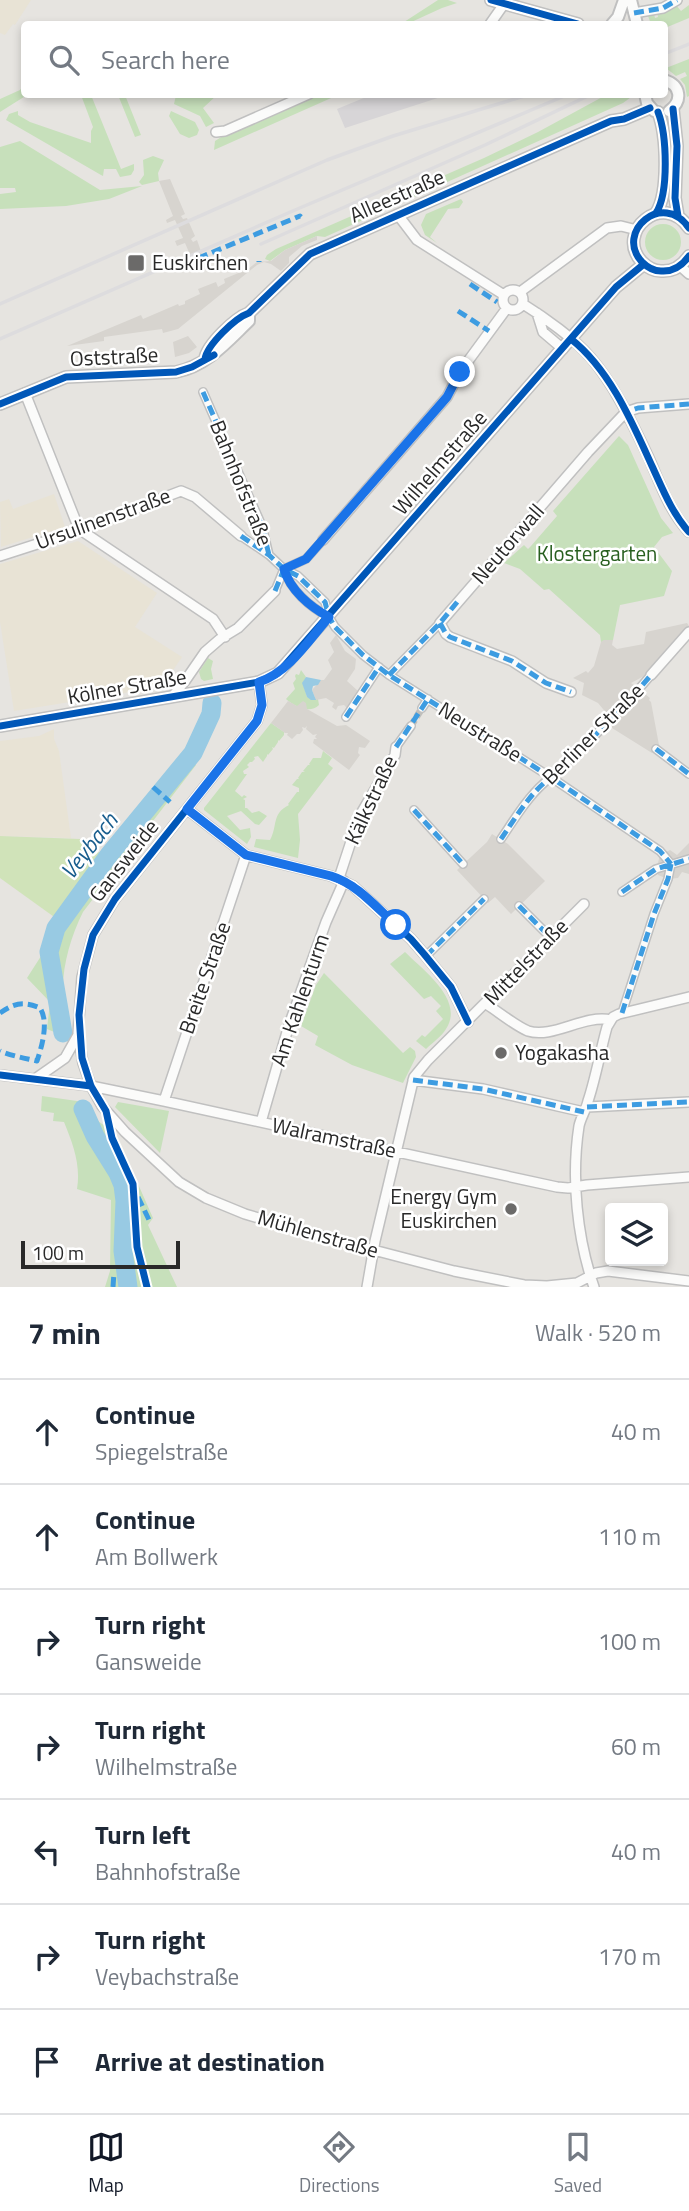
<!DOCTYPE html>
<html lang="en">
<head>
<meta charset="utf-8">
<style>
	body { margin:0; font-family:"Titillium Web",sans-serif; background:#f2f2f3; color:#1f2937 }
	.controls { position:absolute; right:21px; bottom:21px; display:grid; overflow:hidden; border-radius:7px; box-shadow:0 4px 10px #0003 }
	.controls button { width:63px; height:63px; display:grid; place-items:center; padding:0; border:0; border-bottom:2px solid #e0e1e3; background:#fff; color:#1f2937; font:35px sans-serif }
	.scale { position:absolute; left:21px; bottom:18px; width:159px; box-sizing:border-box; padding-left:7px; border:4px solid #292929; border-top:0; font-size:19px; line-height:24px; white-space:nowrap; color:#292929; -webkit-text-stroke:5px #fff; paint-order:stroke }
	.stop { position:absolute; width:21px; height:21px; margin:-16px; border:5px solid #1a73e8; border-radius:50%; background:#fff }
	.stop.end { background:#1a73e8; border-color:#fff; box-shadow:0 2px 7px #0008 }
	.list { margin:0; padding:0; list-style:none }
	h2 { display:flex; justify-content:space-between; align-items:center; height:91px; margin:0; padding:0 28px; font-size:30px }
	h2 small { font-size:23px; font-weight:400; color:#747a83 }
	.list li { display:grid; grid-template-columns:46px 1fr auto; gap:21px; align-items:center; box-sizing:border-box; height:105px; padding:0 28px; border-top:2px solid #e0e1e3 }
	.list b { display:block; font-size:26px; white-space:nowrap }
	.list p { margin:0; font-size:23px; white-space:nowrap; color:#747a83 }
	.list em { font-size:23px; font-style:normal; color:#747a83 }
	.icon { flex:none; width:38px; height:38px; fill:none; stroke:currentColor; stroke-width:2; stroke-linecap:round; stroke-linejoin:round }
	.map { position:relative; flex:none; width:689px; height:1287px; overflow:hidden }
	.search { position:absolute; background:#fff; box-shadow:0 4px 10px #0003; left:21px; right:21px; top:21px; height:77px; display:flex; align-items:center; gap:18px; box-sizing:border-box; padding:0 24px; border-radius:7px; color:#747a83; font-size:26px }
	.sheet { height:826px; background:#fff }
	nav { display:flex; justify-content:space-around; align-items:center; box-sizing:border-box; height:98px; border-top:2px solid #e0e1e3; background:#fff; font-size:19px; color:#747a83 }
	nav a { display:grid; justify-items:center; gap:4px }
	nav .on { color:#111827 }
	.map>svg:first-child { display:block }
</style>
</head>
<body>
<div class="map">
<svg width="689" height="1287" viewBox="0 0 689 1287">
	<rect width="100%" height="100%" fill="#e6e4e0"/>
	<path fill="#d7d5d7" d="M371,95V94L447,95L345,128L337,109Z"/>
	<path fill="#e8e3d5" d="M0,0H31L15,25L13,24L5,35L0,33Z
		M54,494L65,527L1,547L0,502L9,499L13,509Z
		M78,541L157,593L135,627L182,657L167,679L160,680L161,686L119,694L118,691L103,693L102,691L70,697V702L14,711L0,622V564Z
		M54,729V739L59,751L71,838L0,836V741L39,736Z"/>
	<path fill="#c7e0bb" d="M438,0H448L457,3L442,8L407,24H401Z
		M676,5L681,11L689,5V18L665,28L664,24H651L648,16L654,14L655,18L658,17L657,13Z
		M689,59V96L687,97L685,85L680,79L687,76L685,72L676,76L666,68Z
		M24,85V94L27,95L0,112V99L20,90Z
		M81,95H91L121,169L134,164V170L131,175L120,177L116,169H104L103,176L101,175L6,120L9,114L18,111V115L30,122L91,143V131L93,127Z
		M118,95H125L141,135L135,137Z
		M176,95H217L203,108L214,123L206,127L200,116L174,104Z
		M318,95H338L214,150L215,141L226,134Z
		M606,95H634L623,103L325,237L317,236L285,250L270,261L265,259L267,255L276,249L484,158L538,132Z
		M171,111L195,122L199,130L197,135L189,138L180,134L169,116Z
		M20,141L100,190L142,186L109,199L66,206L0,209V194L16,192L15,188H0V147Z
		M153,156L164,160L158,173L159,181L142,185L139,182L144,175L143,160Z
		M461,199L463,202L459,208L448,209L430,237L437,243L425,235L421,225L426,214Z
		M645 242a18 18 0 1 1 36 0a18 18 0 1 1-36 0Z
		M619,436L628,445L661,518L673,533L662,537L654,547L672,571L664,596L620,605L613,640L601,642L600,635L549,589L544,590L520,569L504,563L524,545L528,549L531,546L557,516L553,511Z
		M208,658L213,661L211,669L213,679L204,681L201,679L199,672Z
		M301,670L306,677L303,683L307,697L318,699L319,705C310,714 295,707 286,699L295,689L293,683L296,679L295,676L296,674L299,675Z
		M271,723L284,732V735L279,741L278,740V742L274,748L272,747L273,749L268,755L267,754V756L263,762L258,756L254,757L255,759L252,762H250L247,765L249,767L243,771L244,774H247L235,791L242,797L244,795L247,797L243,799L245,800V808H247L252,813L259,811L267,816L259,825L255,824L241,811L227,816L240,830L250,828L251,837L247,844L204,810V808Z
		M323,751L332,758L328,764L333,768L298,814L300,840L298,858L254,847L256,839L270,840C278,826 271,814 289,805L288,804L297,792H299V788L292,785L297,779H299L298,778L302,772H305L303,771L308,765H310L309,764L313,758H321Z
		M185,756L196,765L83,912C71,936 62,966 63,993C63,1006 66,1019 68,1032L59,1034L47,1029L50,1002L27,978L43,953L46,935L101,854Z
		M405,952C423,970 465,1000 446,1029C441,1037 432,1043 426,1049L416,1041L422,1035L425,1037L443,1019L436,1011L441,1006L431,996L424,999L390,964Z
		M324,973L403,1053L410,1047L415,1051L416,1057L403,1083L352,1065L315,1045L318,1036L301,1026L316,985Z
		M42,1096L77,1101L83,1104L98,1121L116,1134L153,1218L148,1225L177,1287H105L110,1271L111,1200L77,1189C81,1165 73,1144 64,1122L53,1121L54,1113L41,1111Z
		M118,1102L169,1111L160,1153L115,1107Z"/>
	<path fill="#d0e3b9" d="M0,836L80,839L101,854L57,919L0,878Z"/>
	<path fill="#d7d4cf" d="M170,179L185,214L181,216L183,219L187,218L195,236L191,239L193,242L197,240L204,260L194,264L185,243L177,246L175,241L183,238L175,220L167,223L166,220L173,216L159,181Z
		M317,236V240L302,246L289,257V263L281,271L271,264L264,262L257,265L178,329L163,333L162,329L104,337V341L67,346L141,315L143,319L178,304L179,306L185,304V301L200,294L198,289L216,282L218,287L225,283L224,279L248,269L257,262L271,261L285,250Z
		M188,336L197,347L189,353L175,357L173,342Z
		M687,623L689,626L646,675L631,683L650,698L649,700L651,702L659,745L652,753L612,728L608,715L598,703L582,695L584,683L573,678L586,671L588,673L594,666L601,642L604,640H613L612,645L617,649L644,644L646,632Z
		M336,635L345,651L356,659L355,669L347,681L358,691L347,708L344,705L338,706L336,710L332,707L334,703L326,698L316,700L312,690L321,680H324L332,669L328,660L334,652L330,643Z
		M288,701L297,706L303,701L306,703L307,709L337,726L346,725L370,741L365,748L359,747L358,753L360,755L349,770L313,743L314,739H317L315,737L317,734L313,735L306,729L307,726L305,728L302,727L303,730L300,734H297L292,739L287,735L288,733H285L271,723Z
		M492,834L508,844L545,881L511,914L495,897L488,903L457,870L487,842Z
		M689,843V874L682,872L678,878L668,879L658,875L656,870L660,855L670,850L677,855Z"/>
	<path fill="#98cae3" d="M306,677L321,680L318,685L313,686L312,690L316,700H311L307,697L302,683Z"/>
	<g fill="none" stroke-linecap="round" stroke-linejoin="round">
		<path stroke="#98cae3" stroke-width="19" d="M63,1033L49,952L56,928L109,855L193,753L211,714L212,703
			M83,1109L95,1136L118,1173L123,1185L125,1201L123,1251L128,1287"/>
		<path stroke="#c0bfbb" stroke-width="7" stroke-dasharray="7 3.5" stroke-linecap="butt" d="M411,726L422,708"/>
		<defs>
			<path id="pedestrian" d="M203,392L262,526L269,555
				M241,536L269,555L284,569L298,576L325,602L329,617L335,627L363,655L389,675L552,778L660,851L671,864
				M284,569C290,590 310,607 329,617
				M275,591L284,569L306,559L323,540
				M389,675L440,623
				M422,708L428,699
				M346,717L379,667
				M396,747L411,726
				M656,749L689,774
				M414,810L463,864
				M501,839C514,820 527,798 544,783C582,749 618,714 651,675
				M622,892L656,869L689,859
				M519,906L550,937
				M426,956L484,899
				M622,1013L654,914L668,879L671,864"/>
			<path id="minor" d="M634,13L663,8L677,0
				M490,24L504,4
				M216,132L225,131L309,94
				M398,215L417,240L504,295
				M680,266L689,274
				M503 300a10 10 0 1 1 20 0a10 10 0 1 1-20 0Z
				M520,292L607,228L621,226L637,230
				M523,304C544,317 575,339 591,358C615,386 632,423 648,456C660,483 669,511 689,532
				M537,313L543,332L563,349
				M25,393L79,529L213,619L225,637
				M323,540L447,397L460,372L507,308
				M0,556L65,535L181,491L195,497L241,536
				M651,675L689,632
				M259,682L262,705L257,721L115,899L93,935L82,977L78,1033L83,1063L91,1086L102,1106L125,1132L179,1182L206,1198L245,1214L320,1236L454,1271L524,1285L547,1286L577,1283L596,1273L608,1271L689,1281
				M571,692L546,683L512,661L450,637L446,634L440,623L588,452L626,412L638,408L689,404
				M172,697L185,681L205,652L220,639L238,628L275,591
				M187,809L246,855L331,876L353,886L411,939L424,954L451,987L468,1022
				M339,878L359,817L395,755L396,747
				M486,1004C499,1012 514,1025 528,1031C553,1039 584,1014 611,1020
				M0,1075L91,1086L164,1101L557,1187L568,1188L587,1185L689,1177
				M35,1079L65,1058L78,1035
				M413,1080L483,1089L584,1112
				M164,1101L246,855
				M587,1107L689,1102
				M261,1122L289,1025L326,922L344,881
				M367,1287L375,1241L414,1077L428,1060L584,904
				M594,1287C577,1238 571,1178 579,1126C581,1117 586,1110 588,1101C596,1077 600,1052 607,1027L613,1017L619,1014L689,997"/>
			<path id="tertiary" d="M491,0L578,24
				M631,0L637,24
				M612,24L618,17L624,0
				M664,80C681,85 683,101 669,111
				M645,94L647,103L654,111
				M673,109L677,146L675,198L678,216
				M656,213C669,193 667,135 658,112
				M689,228C663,190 614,232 642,262C647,267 654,271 661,271C673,272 682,266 689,256
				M205,359C207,345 235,318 249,313L310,254L611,121L624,119L650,108
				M0,404L66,377L176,372C207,366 227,342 249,321V313
				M0,726L259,682L278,673L616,287L644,264"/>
		</defs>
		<use href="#pedestrian" stroke="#c0c0c0" stroke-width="10"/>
		<use href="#minor" stroke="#c0c0c0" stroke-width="12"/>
		<use href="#tertiary" stroke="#c0c0c0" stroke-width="14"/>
		<use href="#pedestrian" stroke="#fbfbfa" stroke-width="7"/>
		<use href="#minor" stroke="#fbfbfa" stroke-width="9"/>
		<use href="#tertiary" stroke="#fbfbfa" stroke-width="10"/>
		<path stroke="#dddcde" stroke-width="3.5" d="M664,54L689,44
			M261,244L485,145L592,94
			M0,304L327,160L393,136L531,94
			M0,339L295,210L569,94"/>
		<path stroke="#3d9ce1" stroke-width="5" stroke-dasharray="10 5" stroke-linecap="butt" d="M634,13L663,8L677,0
			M202,260L201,257L300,216L301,217
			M259,261V262
			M470,284L497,302
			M458,311L489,331
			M203,392L262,526L269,555
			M629,417L626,412L638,408L689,404
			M241,536L269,555L284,569L298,576L325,602L329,617L335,627L363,655L389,675L552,778L660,851L671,864
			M284,569C290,590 310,607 329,617
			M275,591L284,569L306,559L323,540
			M440,623L446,634L450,637L512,661L546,683L571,692
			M389,675L440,623L458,601
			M346,717L379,667
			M396,747L428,699
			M656,749L689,774
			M153,787L170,802
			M414,810L463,864
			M501,839C514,820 527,798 544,783C582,749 618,714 651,675
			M622,892L656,869L689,859
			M519,906L550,937
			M426,956L484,899
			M0,1013C14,1003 24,1001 40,1008C49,1022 42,1046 37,1061C24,1058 12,1056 0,1051
			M622,1013L654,914L668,879L671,864
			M413,1080L483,1089L584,1112
			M587,1107L689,1102
			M138,1197L151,1224
			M113,1287L114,1272"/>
		<defs>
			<path id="cycleway" d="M491,0L578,24
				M673,109L677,146L675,198L678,216
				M656,213C669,193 667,135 658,112
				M689,228C663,190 614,232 642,262C647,267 654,271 661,271C673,272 682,266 689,256
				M571,339C610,370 632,422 652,466C663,490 672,513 689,532
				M205,359C207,345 235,318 249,313L310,254L611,121L624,119L650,108
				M0,404L66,377L176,372L192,367L214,355
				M0,726L259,682L278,673L616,287L644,264
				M187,809L246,855L331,876L353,886L411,939L424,954L451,987L468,1022
				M0,1075L91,1086
				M147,1287L137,1247L133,1184L112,1138L106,1111L91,1086L82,1058L79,1015L84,969L93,935L115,899L257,721L262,705L259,682"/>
		</defs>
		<use href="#cycleway" stroke="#fff" stroke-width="11"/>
		<use href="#cycleway" stroke="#0057b8" stroke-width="7"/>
	</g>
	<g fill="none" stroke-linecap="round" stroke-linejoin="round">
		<path stroke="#1a73e8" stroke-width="9" d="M396,925C376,907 357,884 331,876L246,855L187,809L257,721L262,705L259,682C289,672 309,640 329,617C310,607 290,590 284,569L306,559L447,397L460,372"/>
	</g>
	<g fill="#6b6a69" stroke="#fff" stroke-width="2.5">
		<rect x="127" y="254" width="18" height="18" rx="3.5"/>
		<circle cx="501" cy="1053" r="7"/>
		<circle cx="511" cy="1209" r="7"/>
	</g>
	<g text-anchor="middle" stroke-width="5" stroke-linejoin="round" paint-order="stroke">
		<g font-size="21" fill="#292929" stroke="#fff">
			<text transform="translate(397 196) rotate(-24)" y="7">Alleestraße</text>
			<text transform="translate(114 357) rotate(-3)" y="7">Oststraße</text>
			<text transform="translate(440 463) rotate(-49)" y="7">Wilhelmstraße</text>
			<text transform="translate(241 483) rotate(68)" y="7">Bahnhofstraße</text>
			<text transform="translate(103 519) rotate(-20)" y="7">Ursulinenstraße</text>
			<text transform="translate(508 544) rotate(-49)" y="7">Neutorwall</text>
			<text transform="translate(127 687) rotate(-10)" y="7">Kölner Straße</text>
			<text transform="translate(480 732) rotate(32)" y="7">Neustraße</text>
			<text transform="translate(593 734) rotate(-45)" y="7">Berliner Straße</text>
			<text transform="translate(371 800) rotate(-65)" y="7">Kälkstraße</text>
			<text transform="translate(124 861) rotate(-52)" y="7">Gansweide</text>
			<text transform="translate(526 962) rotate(-46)" y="7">Mittelstraße</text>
			<text transform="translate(205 978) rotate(-71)" y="7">Breite Straße</text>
			<text transform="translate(300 1000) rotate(-71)" y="7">Am Kahlenturm</text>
			<text transform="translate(334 1138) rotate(12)" y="7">Walramstraße</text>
			<text transform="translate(318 1234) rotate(16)" y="7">Mühlenstraße</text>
		</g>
		<g font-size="21" fill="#292929" stroke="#fff" text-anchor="start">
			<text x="152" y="270">Euskirchen</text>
			<text x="515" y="1060">Yogakasha</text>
			<text x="497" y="1204" text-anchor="end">Energy Gym<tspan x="497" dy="24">Euskirchen</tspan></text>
		</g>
		<g font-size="21" fill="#285f1f" stroke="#fff">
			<text x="597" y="561">Klostergarten</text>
		</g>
		<g font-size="23" font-style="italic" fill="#185d8d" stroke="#fff">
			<text transform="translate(89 846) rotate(-52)" y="8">Veybach</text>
		</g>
	</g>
</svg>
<div class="controls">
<button><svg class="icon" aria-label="layers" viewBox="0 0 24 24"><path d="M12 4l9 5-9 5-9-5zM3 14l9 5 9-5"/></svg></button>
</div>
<div class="scale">100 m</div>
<div class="stop" style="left:396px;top:925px"></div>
<div class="stop end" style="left:460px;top:372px"></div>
<div class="search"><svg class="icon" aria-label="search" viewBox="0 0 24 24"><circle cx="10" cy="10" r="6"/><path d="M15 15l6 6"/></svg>Search here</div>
</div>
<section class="sheet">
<h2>7 min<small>Walk · 520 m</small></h2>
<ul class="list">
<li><svg class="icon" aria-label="ahead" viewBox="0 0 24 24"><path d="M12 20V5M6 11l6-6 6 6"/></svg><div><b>Continue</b><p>Spiegelstraße</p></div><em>40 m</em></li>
<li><svg class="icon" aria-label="ahead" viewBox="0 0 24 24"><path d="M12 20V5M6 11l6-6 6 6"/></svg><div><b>Continue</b><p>Am Bollwerk</p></div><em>110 m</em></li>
<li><svg class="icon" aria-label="right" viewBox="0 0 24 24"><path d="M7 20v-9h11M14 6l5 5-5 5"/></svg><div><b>Turn right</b><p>Gansweide</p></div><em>100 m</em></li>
<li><svg class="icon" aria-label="right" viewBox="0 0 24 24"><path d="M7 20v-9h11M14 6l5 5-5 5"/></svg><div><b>Turn right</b><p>Wilhelmstraße</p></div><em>60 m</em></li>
<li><svg class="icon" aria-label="left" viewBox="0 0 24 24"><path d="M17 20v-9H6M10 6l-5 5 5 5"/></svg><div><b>Turn left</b><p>Bahnhofstraße</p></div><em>40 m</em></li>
<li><svg class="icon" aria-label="right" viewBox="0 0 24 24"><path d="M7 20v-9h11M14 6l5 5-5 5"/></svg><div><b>Turn right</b><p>Veybachstraße</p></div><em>170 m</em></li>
<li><svg class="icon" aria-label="arrive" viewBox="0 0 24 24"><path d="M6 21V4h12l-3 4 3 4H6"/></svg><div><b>Arrive at destination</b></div></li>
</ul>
</section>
<nav>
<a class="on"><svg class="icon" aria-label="map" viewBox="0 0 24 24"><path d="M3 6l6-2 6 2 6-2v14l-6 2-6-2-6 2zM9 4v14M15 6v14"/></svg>Map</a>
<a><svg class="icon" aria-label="directions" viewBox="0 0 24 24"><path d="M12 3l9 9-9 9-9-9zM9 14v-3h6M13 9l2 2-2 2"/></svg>Directions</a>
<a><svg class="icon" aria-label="saved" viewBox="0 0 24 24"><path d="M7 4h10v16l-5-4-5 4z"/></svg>Saved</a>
</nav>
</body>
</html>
